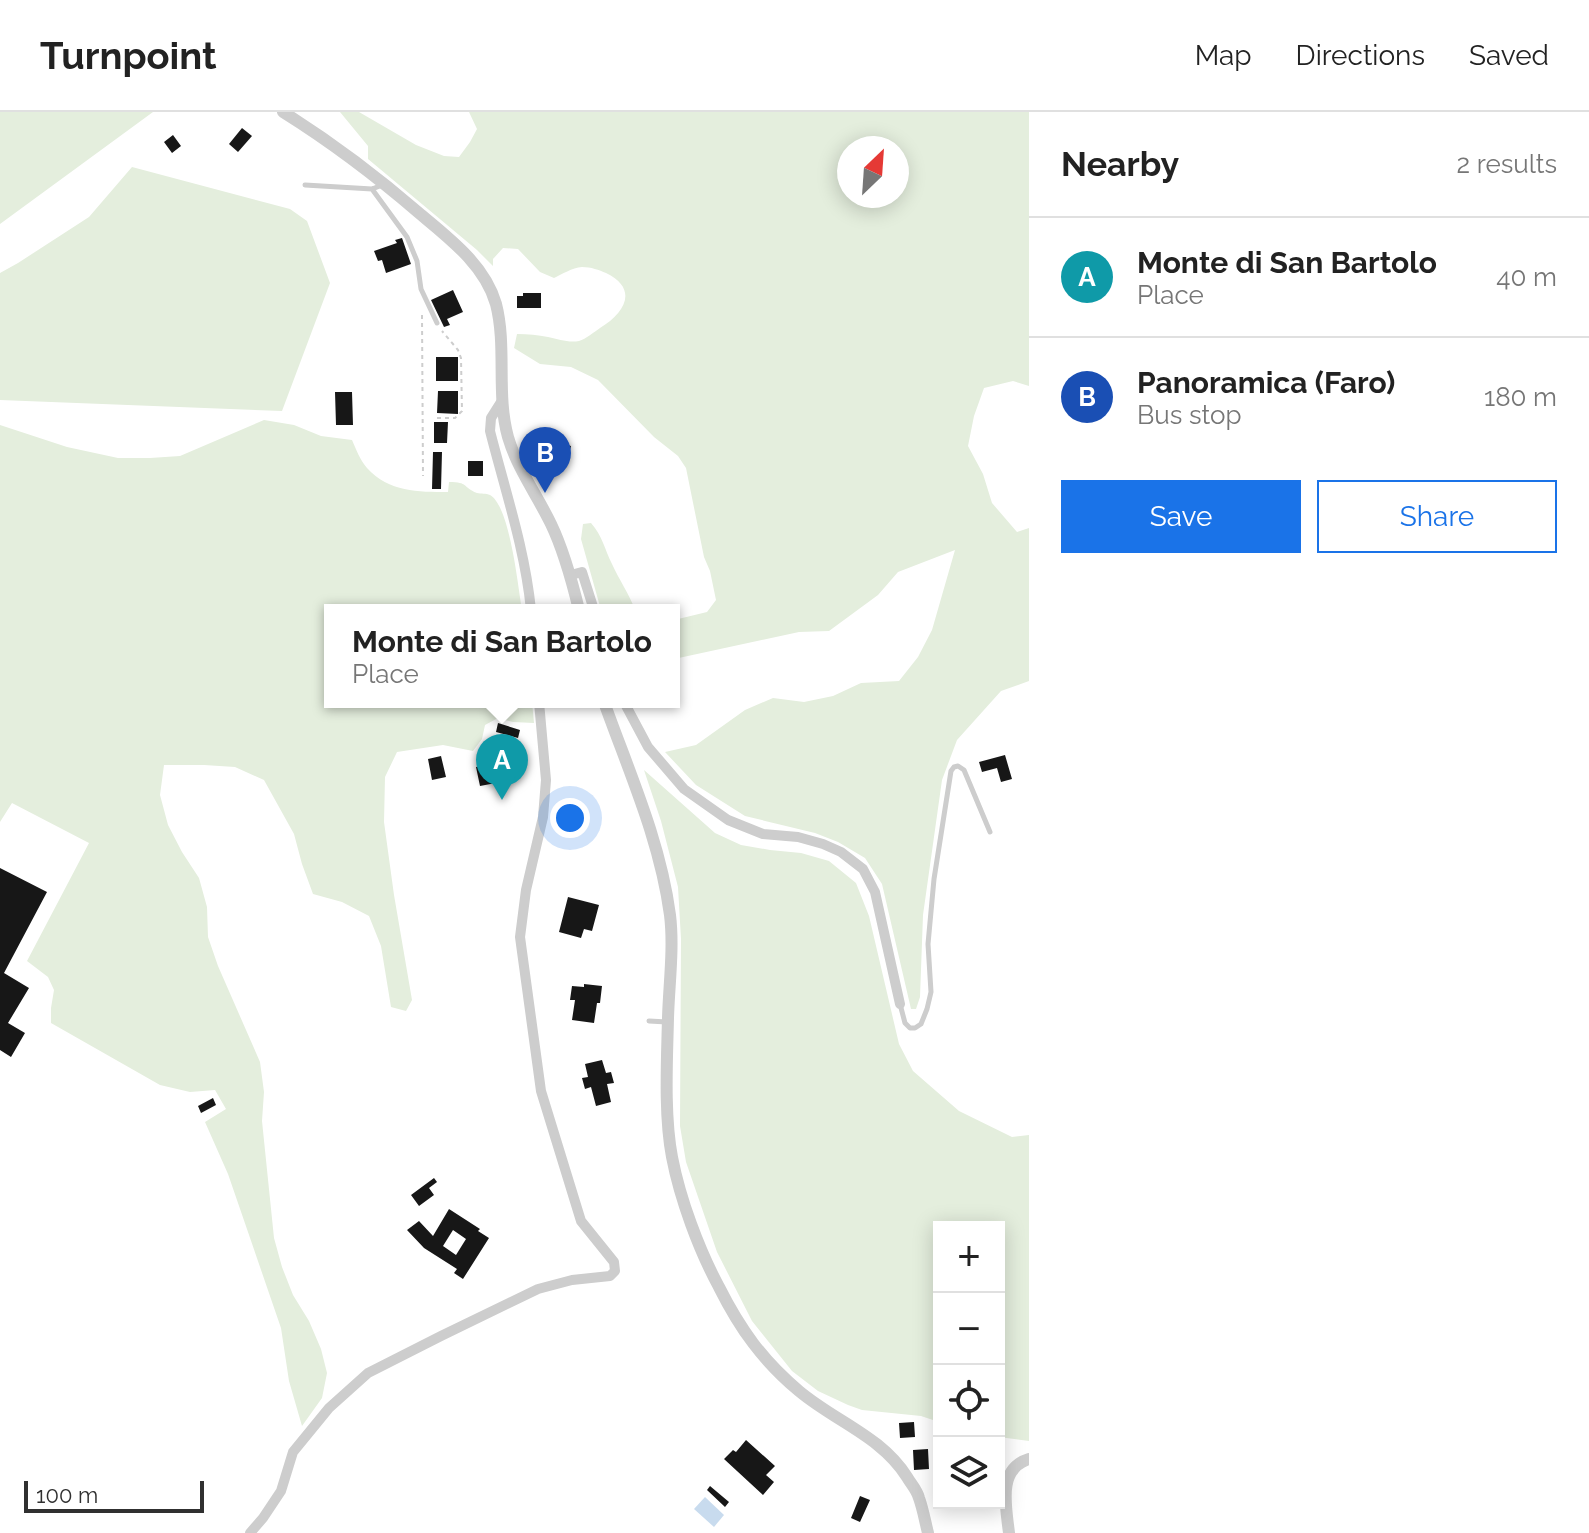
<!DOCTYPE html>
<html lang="en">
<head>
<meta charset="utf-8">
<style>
	body { margin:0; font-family:Raleway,sans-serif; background:#f2f2f2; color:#222 }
	.controls { position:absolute; right:24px; bottom:24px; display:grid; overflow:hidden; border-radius:0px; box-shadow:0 4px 20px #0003 }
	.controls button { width:72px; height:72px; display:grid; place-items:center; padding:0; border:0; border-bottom:2px solid #e0e0e0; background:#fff; color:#222; font:40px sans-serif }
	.compass { position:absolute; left:837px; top:24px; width:72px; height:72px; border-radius:50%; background:#fff; box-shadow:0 4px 20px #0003; rotate:25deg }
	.scale { position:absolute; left:24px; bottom:20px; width:180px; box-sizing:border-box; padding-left:8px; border:4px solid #303030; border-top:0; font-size:22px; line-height:28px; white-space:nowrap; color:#303030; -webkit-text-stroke:6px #fff; paint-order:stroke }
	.you { position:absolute; left:570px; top:706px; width:28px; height:28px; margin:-20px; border:6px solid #fff; border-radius:50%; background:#1a73e8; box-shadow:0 0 0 12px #1a73e833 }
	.badge { display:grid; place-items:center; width:52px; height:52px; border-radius:50%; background:#1a73e8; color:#fff; font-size:26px; font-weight:700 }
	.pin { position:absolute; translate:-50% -66px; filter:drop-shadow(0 2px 4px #0008) }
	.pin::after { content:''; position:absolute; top:42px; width:28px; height:24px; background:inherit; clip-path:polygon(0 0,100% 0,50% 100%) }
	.popup { position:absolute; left:324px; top:492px; width:356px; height:104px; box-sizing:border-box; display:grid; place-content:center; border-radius:0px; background:#fff; filter:drop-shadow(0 2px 6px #0005); font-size:26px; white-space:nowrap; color:#767676 }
	.popup b { font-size:30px; color:#222 }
	.popup::after { content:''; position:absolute; left:50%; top:100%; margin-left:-16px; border:16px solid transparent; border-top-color:#fff }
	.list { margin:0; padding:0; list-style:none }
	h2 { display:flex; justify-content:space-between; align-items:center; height:104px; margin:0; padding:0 32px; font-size:34px }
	h2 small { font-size:26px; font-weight:400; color:#767676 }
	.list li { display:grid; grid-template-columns:52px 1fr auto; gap:24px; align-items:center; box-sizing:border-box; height:120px; padding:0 32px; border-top:2px solid #e0e0e0 }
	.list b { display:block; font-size:30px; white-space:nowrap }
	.list p { margin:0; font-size:26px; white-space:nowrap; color:#767676 }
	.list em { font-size:26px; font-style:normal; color:#767676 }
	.actions { display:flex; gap:16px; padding:24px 32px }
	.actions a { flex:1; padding:18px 0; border:2px solid #1a73e8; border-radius:0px; text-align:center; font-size:28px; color:#1a73e8 }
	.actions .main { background:#1a73e8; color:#fff }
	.icon { flex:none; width:44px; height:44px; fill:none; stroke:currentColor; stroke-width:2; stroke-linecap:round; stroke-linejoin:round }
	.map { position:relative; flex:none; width:1029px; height:1421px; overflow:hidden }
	header { display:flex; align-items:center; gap:48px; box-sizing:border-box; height:112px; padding:0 40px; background:#fff; border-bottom:2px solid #e0e0e0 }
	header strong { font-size:38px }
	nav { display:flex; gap:44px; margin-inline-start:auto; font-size:28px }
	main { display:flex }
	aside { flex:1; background:#fff }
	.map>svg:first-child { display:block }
</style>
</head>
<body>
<header>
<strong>Turnpoint</strong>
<nav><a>Map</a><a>Directions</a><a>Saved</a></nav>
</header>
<main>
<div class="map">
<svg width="1029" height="1421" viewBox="0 0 1029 1421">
	<rect width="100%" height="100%" fill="#fff"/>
	<path fill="#e4eedd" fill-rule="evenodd" d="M0,0H153L0,112Z
		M340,0H359L416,33L444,44L459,45L470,30L477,17L469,0H1029V274L1013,269L984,276L974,304L968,334L983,362L992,391L1017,420L1029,416V569L1001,579L957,628L942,668L923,803L920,885L916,897H911L882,772L865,746L838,730L815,721L745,704L696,673L665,640L696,633L745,598L773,586L804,590L833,584L861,571L899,569L918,545L932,518L955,438L898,460L878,483L829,519L799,520L674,547V508L707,500L716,488L710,459L704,445L686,356L678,344L654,325L598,268L571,255L540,252L514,236L517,222C528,222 538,223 548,225C559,227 568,231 579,229C586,227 594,220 600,216C625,201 639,177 606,161C599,158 591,155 582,155C572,156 562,162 554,166L540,160L518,137L503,136L493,147V154L477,138L368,47V34ZM849,36H897V84H849Z
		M132,55L290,97L307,109L330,171L282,299L0,288V161L18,151L89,105Z
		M264,308L294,313L321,324L352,328C356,337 360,348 367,356C389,380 418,380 448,380L449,370C469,370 462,375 477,381C481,382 486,381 490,383C510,394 518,475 522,498H330V590H532L534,611L513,610L498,606L485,613L482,627L473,639L443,633L397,640L385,665L384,710L394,783L412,888L406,899L391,895L381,834L369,804L342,790L313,782L302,752L294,722L264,668L235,655L204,653H164L160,683L168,713L182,740L199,766L207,795L208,825L218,854L260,950L264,980L262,1009L274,1126L282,1155L293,1183L309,1209L321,1237L327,1261L322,1286L302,1314L289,1269L281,1216L228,1062L205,1010L226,997L215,978L190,980L160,973L51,911V896L54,878L48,865L27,849L89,731L12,691L0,710V313L67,335L118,346H150L180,344Z
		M591,411C602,423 605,438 612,452C619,468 629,481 635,498H601L581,427L583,412Z
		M644,658L715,721L741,733L770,738L801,741L829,749L856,771L869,804L899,932L913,959L959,999L1012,1025L1029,1023V1329L999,1325V1115H939V1310L921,1304L862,1298L848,1293L818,1279L792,1259L752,1209L717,1140L686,1050L680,1014L681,827L678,775L661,709Z"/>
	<path fill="#c8dbee" d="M705,1385L724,1403L714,1415L694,1397Z"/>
	<path fill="#171717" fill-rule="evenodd" d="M242,16L252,24L238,40L229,32Z
		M173,23L181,34L172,41L164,30Z
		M402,126L411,152L386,161L382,148L378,149L374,139L397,131L395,128Z
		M453,178L463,200L447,207L450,213L444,215L431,188Z
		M523,181H541V196H517V184H523Z
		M436,245H458V269H436Z
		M438,279H458V302L437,301Z
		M335,280H352L353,313H336Z
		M434,310H448L447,331H434Z
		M551,328L571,334L566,352L546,346Z
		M433,340H442L441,377H432Z
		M468,349H483V364H468Z
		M498,611L520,618L518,626L496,620Z
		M1005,643L1012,667L1001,670L997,656L982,660L979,650Z
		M441,644L446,665L432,668L428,647Z
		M513,646L516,659L499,662L501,670L480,674L476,655Z
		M0,756L47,780L4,861L29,876L8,911L25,921L11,945L0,938Z
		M568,785L599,793L592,819L584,817L581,826L559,820Z
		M584,872L602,874L600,891H597L594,911L572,908L575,888H570L572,874L584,875Z
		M602,948L606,961L611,960L614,971L607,972L611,990L596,994L591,975L585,977L582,966L588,965L585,952Z
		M213,986L216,993L201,1001L198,994Z
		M434,1066L437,1070L429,1076L434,1083L419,1094L411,1083Z
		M449,1097L480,1117L478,1119L489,1126L463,1167L454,1161L457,1157L424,1136L407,1118L419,1109L433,1124ZM453,1118L466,1127L456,1143L443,1134Z
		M914,1310L915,1325L900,1326L899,1311Z
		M746,1328L775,1354L766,1363L774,1370L763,1383L724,1347L733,1338L736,1340Z
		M928,1337L929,1357L914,1358L913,1338Z
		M710,1374L729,1390L725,1395L707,1378Z
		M860,1384L870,1388L860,1410L851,1406Z"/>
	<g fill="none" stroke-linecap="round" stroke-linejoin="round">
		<path stroke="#cdcdcd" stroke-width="2" stroke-dasharray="4 4" stroke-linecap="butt" d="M422,203L423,364
			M437,306H455L462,299L461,246L458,238L442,219"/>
		<path stroke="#cdcdcd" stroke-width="5" d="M305,73L372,77L385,72
			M372,77L407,125L417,149L421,177L437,211
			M900,892L905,911L910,916H915L921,912L927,897L931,880L928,832L934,767L951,659L954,655L958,654L964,658L990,720
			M649,909L667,910"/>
		<path stroke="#cdcdcd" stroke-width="10" d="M503,287L491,306L490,319C505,378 525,437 531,498
			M571,463L582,460L594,498
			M624,590L648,635L684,677L728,708L763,722L798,725L823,732L841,740L863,757L875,780L900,892
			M250,1421L263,1406L281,1379L293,1340L329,1296L368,1261L441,1224L538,1177L572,1168L610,1164L615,1159L614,1150L581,1109L541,979L520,825L526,778L543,705L546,668L539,590"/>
		<path stroke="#cdcdcd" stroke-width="12" d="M283,0C331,30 376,64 419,101C449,126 485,153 496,192C507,235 496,282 508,325C517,356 537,383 551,412C564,439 572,469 579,498
			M604,590C629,660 660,728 670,803C674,836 669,872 668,906C667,949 664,1003 672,1045C680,1087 699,1138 719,1175C740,1217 763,1249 799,1279C836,1310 881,1324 907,1365C911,1372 917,1378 919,1386C923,1397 925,1409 928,1421
			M1009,1421C1006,1394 997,1357 1029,1347"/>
	</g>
</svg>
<div class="controls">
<button>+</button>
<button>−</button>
<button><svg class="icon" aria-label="locate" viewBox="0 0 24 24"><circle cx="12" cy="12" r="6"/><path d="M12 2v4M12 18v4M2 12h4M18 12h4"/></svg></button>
<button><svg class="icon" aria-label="layers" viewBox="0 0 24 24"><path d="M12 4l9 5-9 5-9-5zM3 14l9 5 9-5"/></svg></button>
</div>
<svg class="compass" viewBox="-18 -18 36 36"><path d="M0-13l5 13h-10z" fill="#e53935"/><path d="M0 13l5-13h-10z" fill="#767676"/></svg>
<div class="scale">100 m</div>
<div class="you"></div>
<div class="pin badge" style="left:502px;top:688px;background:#0f9aa8">A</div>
<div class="popup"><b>Monte di San Bartolo</b>Place</div>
<div class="pin badge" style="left:545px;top:381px;background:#1a4fb4">B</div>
</div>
<aside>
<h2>Nearby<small>2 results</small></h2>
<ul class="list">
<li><span class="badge" style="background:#0f9aa8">A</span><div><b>Monte di San Bartolo</b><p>Place</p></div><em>40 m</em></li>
<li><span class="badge" style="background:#1a4fb4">B</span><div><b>Panoramica (Faro)</b><p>Bus stop</p></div><em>180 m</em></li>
</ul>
<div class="actions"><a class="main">Save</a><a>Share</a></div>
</aside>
</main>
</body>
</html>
